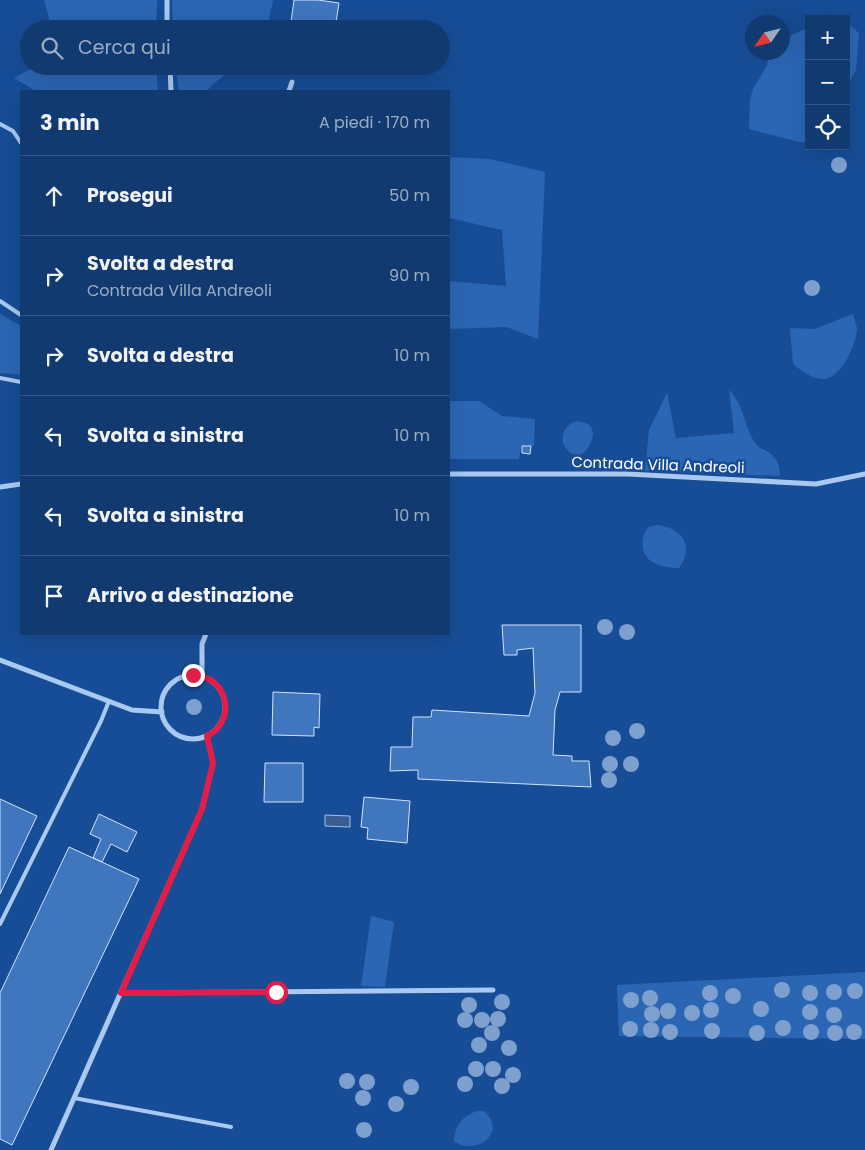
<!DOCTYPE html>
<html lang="it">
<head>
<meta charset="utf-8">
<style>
	body { margin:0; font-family:Poppins,sans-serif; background:#1e4578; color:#f1f3f6 }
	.controls { position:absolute; right:15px; top:15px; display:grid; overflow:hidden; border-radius:0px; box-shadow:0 5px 20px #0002 }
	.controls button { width:45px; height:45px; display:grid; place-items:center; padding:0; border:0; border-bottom:1px solid #305483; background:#113a70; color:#f1f3f6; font:25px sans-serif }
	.compass { position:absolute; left:745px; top:15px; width:45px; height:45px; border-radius:50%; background:#113a70; box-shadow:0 5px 20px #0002; rotate:235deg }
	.stop { position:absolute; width:15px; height:15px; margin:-11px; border:4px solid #e11d48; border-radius:50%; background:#fff }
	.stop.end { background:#e11d48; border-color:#fff; box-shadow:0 1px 5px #0008 }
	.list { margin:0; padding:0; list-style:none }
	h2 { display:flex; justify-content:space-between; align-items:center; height:65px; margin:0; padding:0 20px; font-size:21px }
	h2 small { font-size:16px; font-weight:400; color:#9cadc3 }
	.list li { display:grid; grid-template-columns:32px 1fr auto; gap:15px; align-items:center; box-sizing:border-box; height:80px; padding:0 20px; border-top:1px solid #305483 }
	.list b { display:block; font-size:19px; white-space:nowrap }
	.list p { margin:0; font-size:16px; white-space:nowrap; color:#9cadc3 }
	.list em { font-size:16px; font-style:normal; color:#9cadc3 }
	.icon { flex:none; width:28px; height:28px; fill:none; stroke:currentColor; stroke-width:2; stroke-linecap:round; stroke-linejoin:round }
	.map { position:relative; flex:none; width:865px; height:1150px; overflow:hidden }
	.search { position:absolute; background:#113a70; box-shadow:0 5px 20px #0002; left:20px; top:20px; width:430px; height:55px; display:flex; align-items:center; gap:12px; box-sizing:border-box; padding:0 18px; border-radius:28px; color:#9cadc3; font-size:19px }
	.panel { position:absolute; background:#113a70; box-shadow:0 5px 20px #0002; left:20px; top:90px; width:430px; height:545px; border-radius:0px }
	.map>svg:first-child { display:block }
</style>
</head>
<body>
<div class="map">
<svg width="865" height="1150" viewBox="0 0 865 1150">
	<rect width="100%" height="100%" fill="#174d96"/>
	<path fill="#2b66b4" d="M44,0H157L156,29H52Z
		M172,0H273L267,29H173Z
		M846,22L859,33L856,70L846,88Z
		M809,27V142H799L749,129L750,100L753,89L767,65L769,53L782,52L783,39Z
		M36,66H156L158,91H40L34,90L14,78Z
		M175,66H237L213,84L207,91H179Z
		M449,157L490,159L545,172L538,339L507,327L449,329V281L506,286L502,230L449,218Z
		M0,314L21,326V375L0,373Z
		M853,314C854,319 857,325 857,330C856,345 841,378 824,379C811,379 802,371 793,364L790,328L814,329Z
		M729,390C746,406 743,430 758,446C760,448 762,449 765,450C776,456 780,464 780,476L645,471L649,430L667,393L676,438L734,433Z
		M449,401H479L502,416L535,419L534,446H521L519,459H449Z
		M577,421C580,422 583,422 586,423C600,429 590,451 579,456C558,452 557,427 577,421Z
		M657,525C682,528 695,545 679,568C668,568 653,566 646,556C641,549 641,533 649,527C651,526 654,526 657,525Z
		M371,916L394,922L385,987L361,986Z
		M865,972V1039L619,1036L617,985Z
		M476,1111H484C503,1127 488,1148 466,1146C462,1146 458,1143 454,1142C454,1126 462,1117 476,1111Z"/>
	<path fill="#375d93" stroke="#9cc3f3" d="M325,815L350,816V827L325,826Z"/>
	<path fill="#4076bd" stroke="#d0e3fc" d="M294,0H318L339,3L335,29H290Z
		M522,446H531L530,454L522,453Z
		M502,625H581V692H560L555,710L553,755L572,756V761H589L591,787L418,779V770L390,771L391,747H412L413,717H431L432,710L529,716L535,693L533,648L517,650V655H504Z
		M273,692L320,694L319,728L314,727V736L272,735Z
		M265,763H303V802H264Z
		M364,797L410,801L407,843L367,839L368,828L361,827Z
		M0,799L37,816L0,894Z
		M99,814L137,832L127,852L111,844L102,862L93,858L101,839L90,834Z
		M69,847L139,879L12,1145L0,1139V993Z"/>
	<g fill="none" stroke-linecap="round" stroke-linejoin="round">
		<path stroke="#a9c9f1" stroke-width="4" d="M0,124L13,131L21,143
			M0,301L21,315
			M0,378L21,382
			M0,924L101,721L109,701
			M74,1098L231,1127"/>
		<path stroke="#a9c9f1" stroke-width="5" d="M167,0V29
			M170,66L171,91
			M289,91L292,82
			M449,474H628L816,484L865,474
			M0,487L21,484
			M0,660L132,710L162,712
			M161 707a32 32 0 1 1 64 0a32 32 0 1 1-64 0Z
			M202,676V644L206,634
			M121,993L493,990
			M51,1150L202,809L213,763L207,736"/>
	</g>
	<g fill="#7da0ce">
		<circle cx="839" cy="165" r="8"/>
		<circle cx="812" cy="288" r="8"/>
		<circle cx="605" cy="627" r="8"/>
		<circle cx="627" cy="632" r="8"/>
		<circle cx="194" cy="707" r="8"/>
		<circle cx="637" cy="731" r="8"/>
		<circle cx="613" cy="738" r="8"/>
		<circle cx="610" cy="764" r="8"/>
		<circle cx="631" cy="764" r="8"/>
		<circle cx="609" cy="780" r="8"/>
		<circle cx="782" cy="990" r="8"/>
		<circle cx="855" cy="991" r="8"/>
		<circle cx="834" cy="992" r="8"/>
		<circle cx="710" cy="993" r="8"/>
		<circle cx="810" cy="993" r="8"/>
		<circle cx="733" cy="996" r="8"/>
		<circle cx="650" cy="998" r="8"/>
		<circle cx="631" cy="1000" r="8"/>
		<circle cx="502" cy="1002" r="8"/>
		<circle cx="469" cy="1005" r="8"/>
		<circle cx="761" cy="1009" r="8"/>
		<circle cx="711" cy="1010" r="8"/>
		<circle cx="668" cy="1011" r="8"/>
		<circle cx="810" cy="1012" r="8"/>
		<circle cx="692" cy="1013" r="8"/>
		<circle cx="652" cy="1014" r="8"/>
		<circle cx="834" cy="1015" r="8"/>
		<circle cx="498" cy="1019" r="8"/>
		<circle cx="465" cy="1020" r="8"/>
		<circle cx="482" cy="1020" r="8"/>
		<circle cx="783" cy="1028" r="8"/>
		<circle cx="630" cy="1029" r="8"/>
		<circle cx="651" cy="1030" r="8"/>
		<circle cx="712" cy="1031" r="8"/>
		<circle cx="670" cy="1032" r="8"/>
		<circle cx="811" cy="1032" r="8"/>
		<circle cx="854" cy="1032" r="8"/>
		<circle cx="492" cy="1033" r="8"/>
		<circle cx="757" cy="1033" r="8"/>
		<circle cx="835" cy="1033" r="8"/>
		<circle cx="479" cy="1045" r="8"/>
		<circle cx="509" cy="1048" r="8"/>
		<circle cx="476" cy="1069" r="8"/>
		<circle cx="493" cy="1069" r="8"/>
		<circle cx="513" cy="1075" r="8"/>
		<circle cx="347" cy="1081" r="8"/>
		<circle cx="367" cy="1082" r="8"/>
		<circle cx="465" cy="1084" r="8"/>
		<circle cx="502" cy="1086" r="8"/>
		<circle cx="411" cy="1087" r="8"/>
		<circle cx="363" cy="1098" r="8"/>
		<circle cx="396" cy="1104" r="8"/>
		<circle cx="364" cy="1130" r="8"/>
	</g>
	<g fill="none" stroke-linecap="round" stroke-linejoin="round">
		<path stroke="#e11d48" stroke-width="6" d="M193,675C200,676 206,677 212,681C232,695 229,726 207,736L213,763L202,809L121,993L276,992"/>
	</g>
	<g text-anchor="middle" stroke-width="5" stroke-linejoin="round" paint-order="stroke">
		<g font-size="15" fill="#fff" stroke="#174d96">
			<text transform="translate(658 465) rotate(2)" y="5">Contrada Villa Andreoli</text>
		</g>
	</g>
</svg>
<div class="controls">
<button>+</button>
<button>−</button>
<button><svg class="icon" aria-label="locate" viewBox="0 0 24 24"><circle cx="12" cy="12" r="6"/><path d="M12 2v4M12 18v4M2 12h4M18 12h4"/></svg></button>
</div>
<svg class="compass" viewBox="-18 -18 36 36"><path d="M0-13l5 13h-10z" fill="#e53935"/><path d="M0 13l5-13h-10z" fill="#9cadc3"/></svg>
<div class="stop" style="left:276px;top:992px"></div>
<div class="stop end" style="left:193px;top:675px"></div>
<div class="search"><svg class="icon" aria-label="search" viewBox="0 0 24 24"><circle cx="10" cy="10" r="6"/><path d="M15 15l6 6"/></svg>Cerca qui</div>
<section class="panel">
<h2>3 min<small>A piedi · 170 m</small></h2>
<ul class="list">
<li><svg class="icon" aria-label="ahead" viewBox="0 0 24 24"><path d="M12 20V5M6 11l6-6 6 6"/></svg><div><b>Prosegui</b></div><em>50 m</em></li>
<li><svg class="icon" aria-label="right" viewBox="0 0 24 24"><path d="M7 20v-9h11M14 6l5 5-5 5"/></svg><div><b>Svolta a destra</b><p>Contrada Villa Andreoli</p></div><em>90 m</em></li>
<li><svg class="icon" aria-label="right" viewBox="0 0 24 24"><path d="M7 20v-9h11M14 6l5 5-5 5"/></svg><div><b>Svolta a destra</b></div><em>10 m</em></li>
<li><svg class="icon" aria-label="left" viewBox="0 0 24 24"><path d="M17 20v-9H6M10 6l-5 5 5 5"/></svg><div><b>Svolta a sinistra</b></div><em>10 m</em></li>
<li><svg class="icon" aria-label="left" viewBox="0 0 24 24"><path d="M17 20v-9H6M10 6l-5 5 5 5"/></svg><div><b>Svolta a sinistra</b></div><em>10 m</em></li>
<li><svg class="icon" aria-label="arrive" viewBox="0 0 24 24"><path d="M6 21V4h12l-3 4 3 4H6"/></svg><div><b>Arrivo a destinazione</b></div></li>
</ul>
</section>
</div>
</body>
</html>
